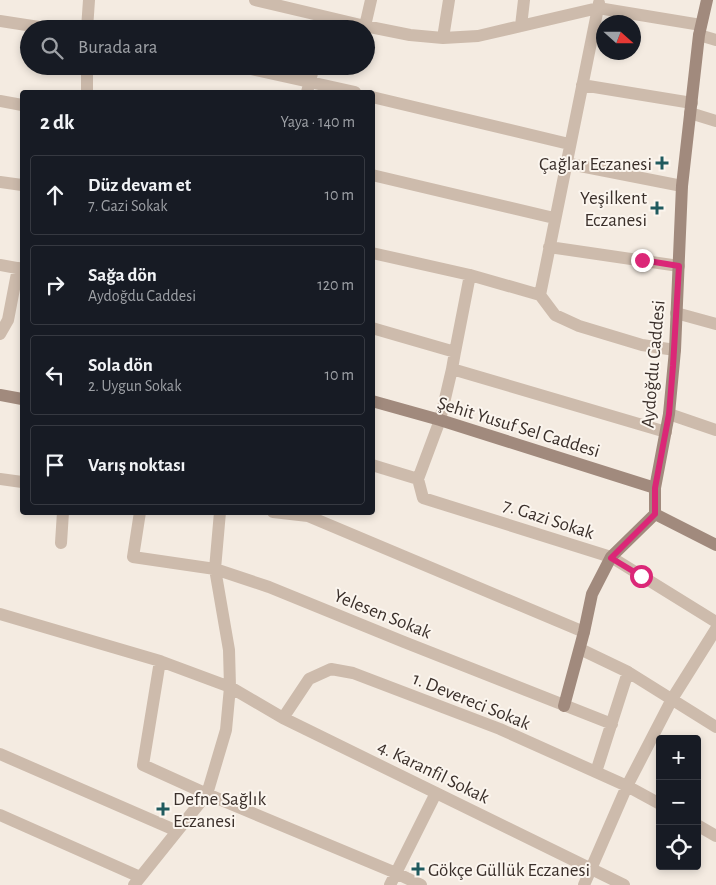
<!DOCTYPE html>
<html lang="tr">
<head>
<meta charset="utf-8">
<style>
	body { margin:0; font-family:"Alegreya Sans",sans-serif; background:#242831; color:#f1f3f6 }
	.controls { position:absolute; right:15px; bottom:15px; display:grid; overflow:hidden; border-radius:5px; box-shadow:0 2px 8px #0003 }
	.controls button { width:45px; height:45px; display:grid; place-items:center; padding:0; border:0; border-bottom:1px solid #363941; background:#171b24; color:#f1f3f6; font:25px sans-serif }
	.compass { position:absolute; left:596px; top:15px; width:45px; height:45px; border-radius:50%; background:#171b24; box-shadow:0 2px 8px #0003; rotate:111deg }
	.stop { position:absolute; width:15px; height:15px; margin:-11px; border:4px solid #db2777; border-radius:50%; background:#fff }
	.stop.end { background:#db2777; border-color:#fff; box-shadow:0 1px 5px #0008 }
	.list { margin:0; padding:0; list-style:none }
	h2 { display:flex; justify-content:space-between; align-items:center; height:65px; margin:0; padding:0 20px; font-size:21px }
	h2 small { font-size:16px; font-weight:400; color:#9ea1a6 }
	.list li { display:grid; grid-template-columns:32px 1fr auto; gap:15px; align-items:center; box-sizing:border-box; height:80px; margin:0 10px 10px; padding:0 10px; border:1px solid #363941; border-radius:5px }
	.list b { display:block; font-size:19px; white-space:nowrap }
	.list p { margin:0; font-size:16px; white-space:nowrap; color:#9ea1a6 }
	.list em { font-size:16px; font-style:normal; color:#9ea1a6 }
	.icon { flex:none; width:28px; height:28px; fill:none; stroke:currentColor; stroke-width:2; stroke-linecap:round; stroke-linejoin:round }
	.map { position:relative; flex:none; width:716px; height:885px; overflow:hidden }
	.search { position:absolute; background:#171b24; box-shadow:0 2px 8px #0003; left:20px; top:20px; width:355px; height:55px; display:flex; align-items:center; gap:12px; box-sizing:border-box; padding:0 18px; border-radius:28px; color:#9ea1a6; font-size:19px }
	.panel { position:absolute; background:#171b24; box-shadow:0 2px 8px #0003; left:20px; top:90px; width:355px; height:425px; border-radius:5px }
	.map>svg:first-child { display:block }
</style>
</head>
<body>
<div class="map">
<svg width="716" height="885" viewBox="0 0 716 885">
	<rect width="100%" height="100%" fill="#f4ebe1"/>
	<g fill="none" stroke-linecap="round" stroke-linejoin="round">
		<path stroke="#cdbbac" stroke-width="12" d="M255,0L365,26L410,35L443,38L478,36L598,8L701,25
			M0,21L52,29
			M365,26L371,0
			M521,26L524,0
			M87,29L89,0
			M699,35L716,40
			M443,38L449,0
			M87,66V92
			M238,66L355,92
			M582,85L692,103
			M307,92L314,66
			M372,97L569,144
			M0,101L22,105
			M690,113L716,121
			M565,163L682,186
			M372,175L554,218
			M0,182L22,185
			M549,247L679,266
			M372,253L470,275L540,295L555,315L579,326L642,345L675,350
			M0,265L22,269
			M540,295L599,3
			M676,313L716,324
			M372,328L455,352L452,369L666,432
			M0,334L8,320L18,268
			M455,352L470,275
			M669,414L716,430
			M372,465L418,479L423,498L611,557L716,622
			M0,479L22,482
			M418,479L440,420L452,369
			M140,512L133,557L215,569L269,587L404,642L612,724
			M273,512L308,516L584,632
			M61,543L63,512
			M0,614L160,661L230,687L283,718L624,885
			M580,649L628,672L716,727
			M160,661L143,765L207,794L396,873L421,885
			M283,718L309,679L331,669L353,673L500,729L627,786L660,804
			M0,754L177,831
			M596,772L628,672
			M0,815L140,877
			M697,825L716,836
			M134,885L207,794L226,730L230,687L229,650L215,569L220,512
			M390,885L436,793
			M584,885L627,786L672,699L716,629"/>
		<path stroke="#a18a7d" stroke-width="12" d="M0,395L22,399
			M372,401L440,420L655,488
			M655,514L716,545
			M564,706L584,632L592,594L611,557L655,514V488L669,414L675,350L682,186L699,35L707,0"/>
	</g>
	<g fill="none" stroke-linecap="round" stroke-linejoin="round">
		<path stroke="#db2777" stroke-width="6" d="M641,576L611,558L655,514V488L669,414L673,366L679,266L642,260"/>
	</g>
	<g fill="#1f5a5e" stroke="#fbf5ee" stroke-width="2">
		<path d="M659.5 155.5h5v5h5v5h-5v5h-5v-5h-5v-5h5z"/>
		<path d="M654.5 200.5h5v5h5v5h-5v5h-5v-5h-5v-5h5z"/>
		<path d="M160.5 801.5h5v5h5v5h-5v5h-5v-5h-5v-5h5z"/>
		<path d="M415.5 861.5h5v5h5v5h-5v5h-5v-5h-5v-5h5z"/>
	</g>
	<g text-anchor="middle" stroke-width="4" stroke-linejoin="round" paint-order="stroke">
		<g font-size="19" fill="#3b302b" stroke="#fbf5ee" text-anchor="end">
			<text x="652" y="170">Çağlar Eczanesi</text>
			<text x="647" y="204">Yeşilkent<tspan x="647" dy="22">Eczanesi</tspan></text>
			<text x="173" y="805" text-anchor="start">Defne Sağlık<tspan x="173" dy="22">Eczanesi</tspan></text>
			<text x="428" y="876" text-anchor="start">Gökçe Güllük Eczanesi</text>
		</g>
		<g font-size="19" fill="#3b302b" stroke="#fbf5ee">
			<text transform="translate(652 364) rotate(-85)" y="7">Aydoğdu Caddesi</text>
			<text transform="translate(519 426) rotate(17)" y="7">Şehit Yusuf Sel Caddesi</text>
			<text transform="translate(549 518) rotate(18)" y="7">7. Gazi Sokak</text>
			<text transform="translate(383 613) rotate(22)" y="7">Yelesen Sokak</text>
			<text transform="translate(472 700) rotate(22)" y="7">1. Devereci Sokak</text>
			<text transform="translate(434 771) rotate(26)" y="7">4. Karanfil Sokak</text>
		</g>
	</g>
</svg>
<div class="controls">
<button>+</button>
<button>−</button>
<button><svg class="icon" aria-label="locate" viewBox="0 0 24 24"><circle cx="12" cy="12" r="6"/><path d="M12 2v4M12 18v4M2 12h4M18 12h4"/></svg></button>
</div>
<svg class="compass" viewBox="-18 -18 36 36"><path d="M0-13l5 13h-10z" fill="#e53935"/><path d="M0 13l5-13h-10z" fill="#9ea1a6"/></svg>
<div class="stop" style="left:641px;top:576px"></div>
<div class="stop end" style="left:642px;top:260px"></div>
<div class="search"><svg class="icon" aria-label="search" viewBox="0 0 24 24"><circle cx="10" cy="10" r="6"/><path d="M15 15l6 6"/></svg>Burada ara</div>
<section class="panel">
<h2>2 dk<small>Yaya · 140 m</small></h2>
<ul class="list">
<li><svg class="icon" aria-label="ahead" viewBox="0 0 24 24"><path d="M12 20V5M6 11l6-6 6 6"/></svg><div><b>Düz devam et</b><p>7. Gazi Sokak</p></div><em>10 m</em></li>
<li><svg class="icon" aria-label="right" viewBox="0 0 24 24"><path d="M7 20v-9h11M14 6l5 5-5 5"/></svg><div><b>Sağa dön</b><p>Aydoğdu Caddesi</p></div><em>120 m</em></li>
<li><svg class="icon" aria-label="left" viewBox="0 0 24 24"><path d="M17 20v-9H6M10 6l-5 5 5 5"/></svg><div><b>Sola dön</b><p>2. Uygun Sokak</p></div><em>10 m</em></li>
<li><svg class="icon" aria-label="arrive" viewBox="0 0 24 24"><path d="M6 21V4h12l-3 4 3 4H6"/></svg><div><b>Varış noktası</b></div></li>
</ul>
</section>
</div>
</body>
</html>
